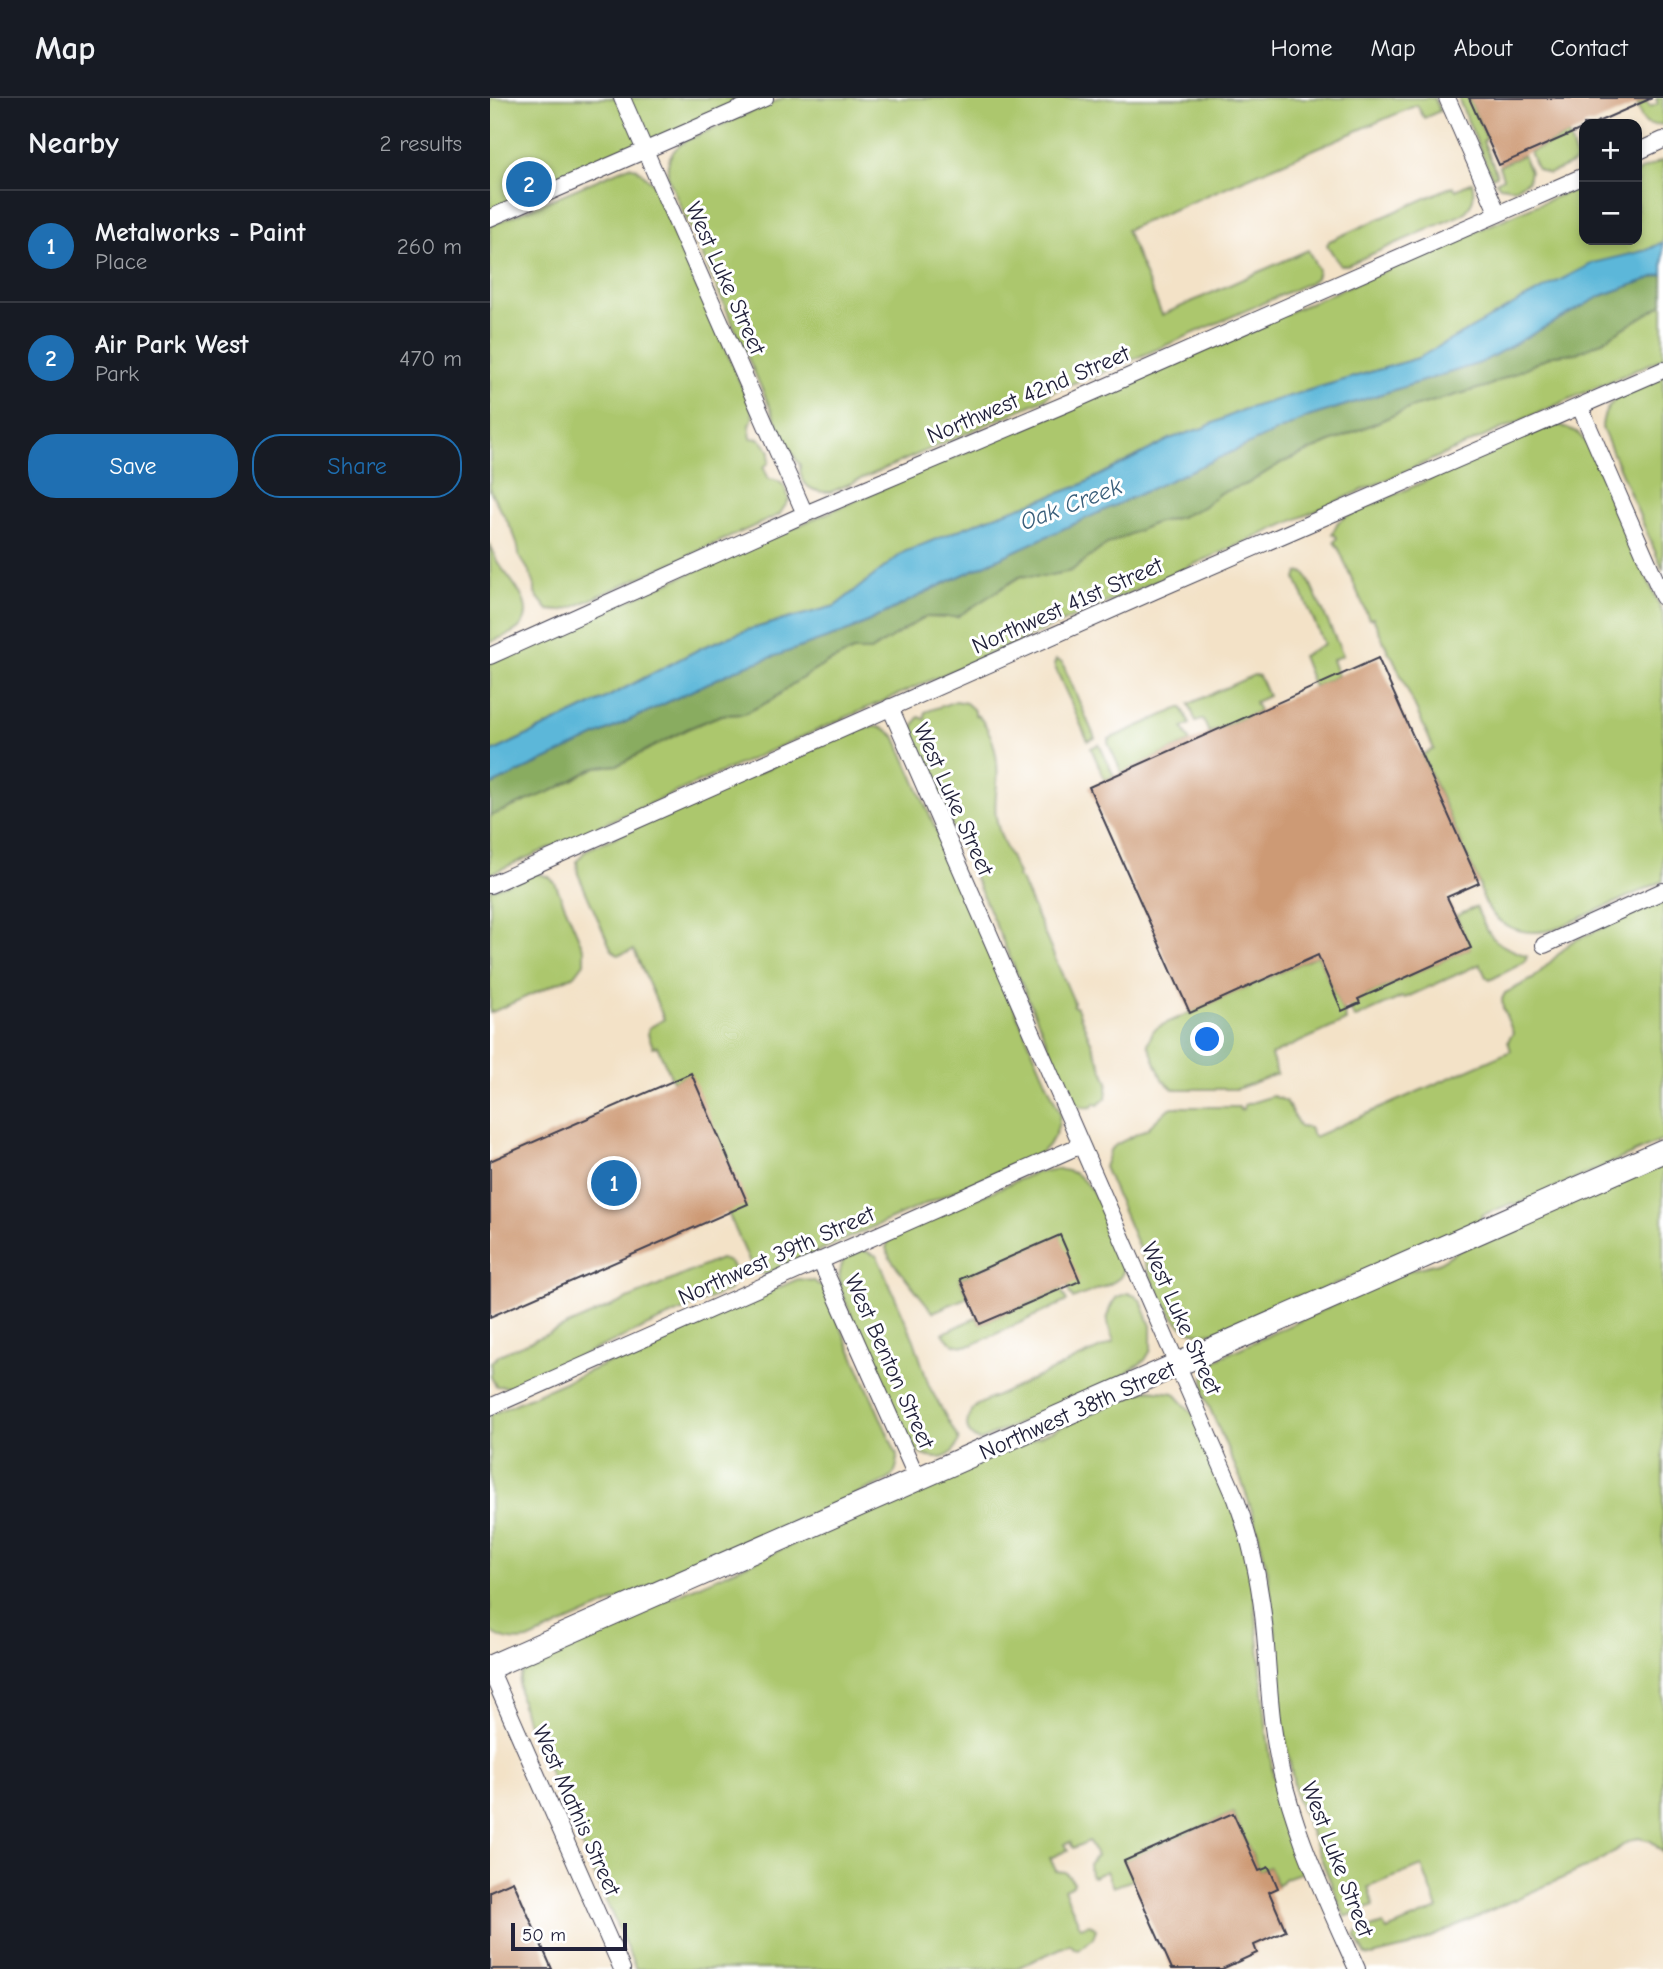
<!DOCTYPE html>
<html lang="en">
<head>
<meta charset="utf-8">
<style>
	body { margin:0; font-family:"Comic Neue",sans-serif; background:#242831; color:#f1f3f6 }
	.controls { position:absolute; right:21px; top:21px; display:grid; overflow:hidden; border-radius:14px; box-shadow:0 4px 10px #0003 }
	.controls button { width:63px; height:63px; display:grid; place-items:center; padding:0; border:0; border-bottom:2px solid #363941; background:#171b24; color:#f1f3f6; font:35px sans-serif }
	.scale { position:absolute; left:21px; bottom:18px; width:116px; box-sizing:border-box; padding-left:7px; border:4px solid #22223b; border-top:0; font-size:19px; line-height:24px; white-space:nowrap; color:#22223b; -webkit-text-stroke:5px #fff; paint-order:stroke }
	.you { position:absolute; left:718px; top:942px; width:24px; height:24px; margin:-18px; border:5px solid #fff; border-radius:50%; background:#1a73e8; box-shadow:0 0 0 10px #1a73e833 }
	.badge { display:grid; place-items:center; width:46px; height:46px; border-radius:50%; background:#1f6fb2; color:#fff; font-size:23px; font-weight:700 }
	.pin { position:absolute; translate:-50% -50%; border:4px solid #fff; box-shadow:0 2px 7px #0006 }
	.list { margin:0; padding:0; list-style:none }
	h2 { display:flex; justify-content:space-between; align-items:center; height:91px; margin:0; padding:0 28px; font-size:30px }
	h2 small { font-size:23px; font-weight:400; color:#9ea1a6 }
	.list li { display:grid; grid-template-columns:46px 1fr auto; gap:21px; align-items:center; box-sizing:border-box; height:112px; padding:0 28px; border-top:2px solid #363941 }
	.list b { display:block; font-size:26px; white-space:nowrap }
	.list p { margin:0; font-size:23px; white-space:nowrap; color:#9ea1a6 }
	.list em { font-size:23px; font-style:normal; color:#9ea1a6 }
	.actions { display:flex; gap:14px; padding:21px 28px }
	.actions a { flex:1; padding:16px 0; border:2px solid #1f6fb2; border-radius:28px; text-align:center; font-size:24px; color:#1f6fb2 }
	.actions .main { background:#1f6fb2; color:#fff }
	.map { position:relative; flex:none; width:1173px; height:1871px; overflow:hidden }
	header { display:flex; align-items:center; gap:42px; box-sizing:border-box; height:98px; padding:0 35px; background:#171b24; border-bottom:2px solid #363941 }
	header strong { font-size:33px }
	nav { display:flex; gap:38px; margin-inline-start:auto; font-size:24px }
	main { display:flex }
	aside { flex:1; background:#171b24 }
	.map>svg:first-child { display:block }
</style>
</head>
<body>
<header>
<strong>Map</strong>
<nav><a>Home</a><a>Map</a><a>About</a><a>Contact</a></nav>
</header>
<main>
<aside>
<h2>Nearby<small>2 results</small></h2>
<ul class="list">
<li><span class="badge">1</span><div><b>Metalworks - Paint</b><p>Place</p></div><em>260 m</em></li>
<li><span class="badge">2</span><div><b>Air Park West</b><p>Park</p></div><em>470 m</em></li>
</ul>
<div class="actions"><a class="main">Save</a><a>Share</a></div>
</aside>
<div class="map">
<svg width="1173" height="1871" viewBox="0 0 1173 1871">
	<rect width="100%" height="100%" fill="#fff"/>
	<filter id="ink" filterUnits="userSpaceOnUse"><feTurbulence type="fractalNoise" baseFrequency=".0143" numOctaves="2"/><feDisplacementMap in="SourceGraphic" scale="14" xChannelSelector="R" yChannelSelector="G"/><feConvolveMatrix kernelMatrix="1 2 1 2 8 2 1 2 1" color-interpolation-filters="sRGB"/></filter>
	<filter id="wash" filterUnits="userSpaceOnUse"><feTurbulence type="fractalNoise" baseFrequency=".00686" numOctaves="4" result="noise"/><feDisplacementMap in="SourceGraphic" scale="28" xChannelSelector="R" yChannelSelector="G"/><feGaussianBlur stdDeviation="1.57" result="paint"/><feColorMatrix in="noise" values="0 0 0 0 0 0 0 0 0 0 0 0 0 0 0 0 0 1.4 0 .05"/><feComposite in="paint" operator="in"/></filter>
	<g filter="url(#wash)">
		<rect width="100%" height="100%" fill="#f3e2c7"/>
		<path fill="#acc76d" stroke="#677454" stroke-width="2" d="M0,0H275L0,120Z
			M293,0H944L950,13L934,20L927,7L636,132L672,217L818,152L828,172L826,180L821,184L601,280H596L562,294L555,301L341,394C322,395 309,387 310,367C303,359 301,350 294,341L179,82C175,64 180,53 195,43Z
			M968,0H979L997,41L993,43L1007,77L1002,79Z
			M1166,0H1173V26C1153,31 1151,21 1147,7L1156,3L1160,9L1168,6Z
			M1078,37L1086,59L1084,65L1059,76L1047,71L1040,54Z
			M1033,57L1040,73L1038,83L1025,90L1010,88L1006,84L1013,80L1009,68Z
			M1173,62V144L1157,152L1103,166L1034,201L928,260L752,312L713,330L682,340L589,388L496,421L414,454L345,508L257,532L213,549L114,601L0,655V563L485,350L1086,90L1090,99L1094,98V142H1147V74Z
			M139,68L146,70L164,86L262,312L263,320L259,327L261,340L270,341L280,353L279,365L273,369L279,381C293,382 296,389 299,402L289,417L84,509L70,513L58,512L45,496C46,482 37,469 29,458C29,436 9,412 0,392V128Z
			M982,84C985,98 984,106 973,116L857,167H850L837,147L839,143L963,88L966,92Z
			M1173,206V260L0,776V718L66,691L106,669L128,667L197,631L231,617L254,616L282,602L301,587L337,565L363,553H380L435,519L454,520L531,478L552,479L581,473L617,446L665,425L690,419L713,409L730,395L757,386L791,365L923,309L998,288L1063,257L1086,255L1109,245Z
			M1173,276V472L1112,330C1113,297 1147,289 1173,276Z
			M1070,327L1087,334L1099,348L1173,516V783L1066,831C1027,841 997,826 989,785L932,657L944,651L903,560L899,555L883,520L879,521L849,451L844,444L847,440L846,438L842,436L848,424L855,419L1053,330Z
			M0,446C3,453 5,461 9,466C19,481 45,506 33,525C27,535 11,539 0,544Z
			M812,474L816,476L853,557L842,562L848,578L824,589L812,558L834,546L806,481L808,475Z
			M566,562L572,564L605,640L598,643L564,567Z
			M764,577L769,578L778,598L765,604L769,613L719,635L713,621L706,624L699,606Z
			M466,603L476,605L485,613V617L489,618C504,637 509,662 507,686C506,697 504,708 506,719C509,739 520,758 528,776L527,779L531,782L584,904L583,908L587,910L618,984L616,1000L608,1007L604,1005L602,1009C592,1010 587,1009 582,1000L424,642L423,629L429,619L435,621V614Z
			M692,609L700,626L693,630L700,644L632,675L618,645L619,641Z
			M373,628L375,631C388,626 397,630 406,640L570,1015C569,1033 563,1044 549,1056L276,1176L269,1175L262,1169L238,1115L201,976L183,983L167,948L163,949L158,936L159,930L174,921L144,852L128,857L121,851L88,776L87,763L96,752Z
			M609,646L624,678L615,682L601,650Z
			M46,775L59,779L65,785L94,852V865L85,877L0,915V792Z
			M1173,802V1042L1026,1107L1023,1105L992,1117L990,1123L818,1198C803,1194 788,1210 776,1216C766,1222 754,1227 744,1232L742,1229C704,1241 692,1237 673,1201L671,1202L614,1069L620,1052L627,1046L657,1031L678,1011L683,1009H749L750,1012L754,1011V1007L783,998L796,1003L810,1029L819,1030L824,1039L1021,953L1018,943L1023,935L1013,910L1012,901L1015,895L1043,881L1081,844Z
			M986,809C1001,843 1003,845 1037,858L1035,864L1000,882L996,879L990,866L915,900L912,899L866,920L864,919L859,910L868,901L980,850L966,818Z
			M828,857L852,912H854L856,923L781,957L787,976L747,991H683L672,981L658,946L663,933L670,928Z
			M1173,1063V1755L1161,1743L1148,1740L1138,1744L1106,1765L919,1849L882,1858L876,1857L865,1838L868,1834L893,1826L897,1832L948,1811L932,1768L878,1789L884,1808L855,1819L806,1699L792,1620L785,1528L777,1471L766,1425L752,1384L714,1297V1279L719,1268L731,1259L920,1172L948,1165L968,1153Z
			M567,1071C574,1072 581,1073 587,1077C606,1091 644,1157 631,1178C625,1187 595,1195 583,1201L579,1194L570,1138L470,1181L478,1199L443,1214L400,1160L396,1150L399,1142L406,1136L544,1075Z
			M373,1152L387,1158L424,1242L439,1288L469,1342C461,1368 435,1362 419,1348L353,1198C348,1183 348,1175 354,1161Z
			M230,1161C246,1163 250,1181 239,1192L21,1289L6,1288L1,1279V1264L11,1256Z
			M308,1181L324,1183L334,1191L407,1357C408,1368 406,1375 398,1382L38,1542C22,1544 13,1542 0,1533V1317Z
			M571,1191L577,1203L482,1247C469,1249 460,1247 453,1235L487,1219L490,1226Z
			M638,1195L645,1198L651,1203L661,1228V1252L655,1262L628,1281L489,1343C471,1334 476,1319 487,1307L624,1244C617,1225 613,1216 627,1199Z
			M659,1292L684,1295L704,1317L744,1409L763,1483L777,1635L783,1677L816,1773L796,1780L788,1788L779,1769L769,1773L743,1715L635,1763L643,1782L623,1789L616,1773L603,1779L600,1777L599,1766L606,1758L599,1743L583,1750L580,1744L575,1746L578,1752L560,1760L566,1773L575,1774L584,1784L583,1787L574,1791L590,1829L600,1826L606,1831L603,1840L589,1852L585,1851L580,1846L525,1871H146L35,1619C25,1583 24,1575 57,1554L651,1294Z"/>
		<path fill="#89ac60" stroke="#56674e" stroke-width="2" d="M1173,176V206L1109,245L1086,255L1063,257L998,288L923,309L791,365L757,386L730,395L713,409L690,419L665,425L617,446L581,473L552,479L531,478L467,519H435L380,553H363L337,565L301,587L282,602L254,616L231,617L197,631L128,667L106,669L66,691L0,718V688L250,570L361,532L455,485L818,319L990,265L1111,198Z"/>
		<path fill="#5bb7d9" stroke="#3e6c8a" stroke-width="2" d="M1173,144V176L1111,198L990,265L818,319L455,485L361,532L250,570L0,688V655L114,601L213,549L257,532L345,508L414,454L496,421L589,388L682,340L713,330L752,312L928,260L1034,201L1103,165L1157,152Z"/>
		<g id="blocks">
			<path fill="#cd9a75" d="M979,0H1162L1103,26H1094V30L1009,67Z
				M888,560L989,785L957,799L981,850L868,901L870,905L852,913L828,857L700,915L599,689Z
				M201,975L258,1106L0,1219V1063Z
				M570,1137L590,1183L490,1226L470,1181Z
				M743,1715L769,1773L779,1769L788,1790L779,1794L796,1833L764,1847L767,1855L732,1871H682L634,1763Z
				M23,1783L62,1871H0V1793Z"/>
		</g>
	</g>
	<g filter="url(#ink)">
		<use href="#blocks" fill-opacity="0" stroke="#413f50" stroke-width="2"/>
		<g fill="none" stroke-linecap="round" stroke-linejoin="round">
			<defs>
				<path id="street" d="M132,0L315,416
					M957,0L1008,116
					M1147,54L1173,42
					M0,120L275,0
					M1090,309L1173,499
					M0,558L315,416L583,303L1094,78
					M400,609L746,1401C762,1445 771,1489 775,1536C778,1569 779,1603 784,1636C796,1719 833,1795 867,1871
					M0,787L664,493L1173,272
					M1054,847L1173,793
					M330,1162L428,1382
					M0,1309L591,1047
					M0,1571L132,1871"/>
				<path id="secondary" d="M0,1569L1173,1053"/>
			</defs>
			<use href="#street" stroke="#413f50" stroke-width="18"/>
			<use href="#secondary" stroke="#413f50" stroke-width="25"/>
			<use href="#street" stroke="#fff" stroke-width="16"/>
			<use href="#secondary" stroke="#fff" stroke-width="23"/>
		</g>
	</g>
	<g text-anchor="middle" stroke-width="6" stroke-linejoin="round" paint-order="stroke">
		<g font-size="23" fill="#22223b" stroke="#fff">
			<text transform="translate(236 180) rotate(66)" y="8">West Luke Street</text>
			<text transform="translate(538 296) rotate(-23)" y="8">Northwest 42nd Street</text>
			<text transform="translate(577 507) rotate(-24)" y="8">Northwest 41st Street</text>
			<text transform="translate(464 701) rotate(66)" y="8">West Luke Street</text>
			<text transform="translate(286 1157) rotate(-24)" y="8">Northwest 39th Street</text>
			<text transform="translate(692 1220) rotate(66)" y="8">West Luke Street</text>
			<text transform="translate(400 1263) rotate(66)" y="8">West Benton Street</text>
			<text transform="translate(587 1312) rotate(-24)" y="8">Northwest 38th Street</text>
			<text transform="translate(87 1712) rotate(66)" y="8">West Mathis Street</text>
			<text transform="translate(848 1761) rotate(69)" y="8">West Luke Street</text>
		</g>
		<g font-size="24" font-style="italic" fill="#395e7a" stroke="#fff">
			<text transform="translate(581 406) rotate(-21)" y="8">Oak Creek</text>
		</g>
	</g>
</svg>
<div class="controls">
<button>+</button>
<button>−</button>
</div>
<div class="scale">50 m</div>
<div class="you"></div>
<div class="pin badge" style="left:124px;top:1085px">1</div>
<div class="pin badge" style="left:39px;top:86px">2</div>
</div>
</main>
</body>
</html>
